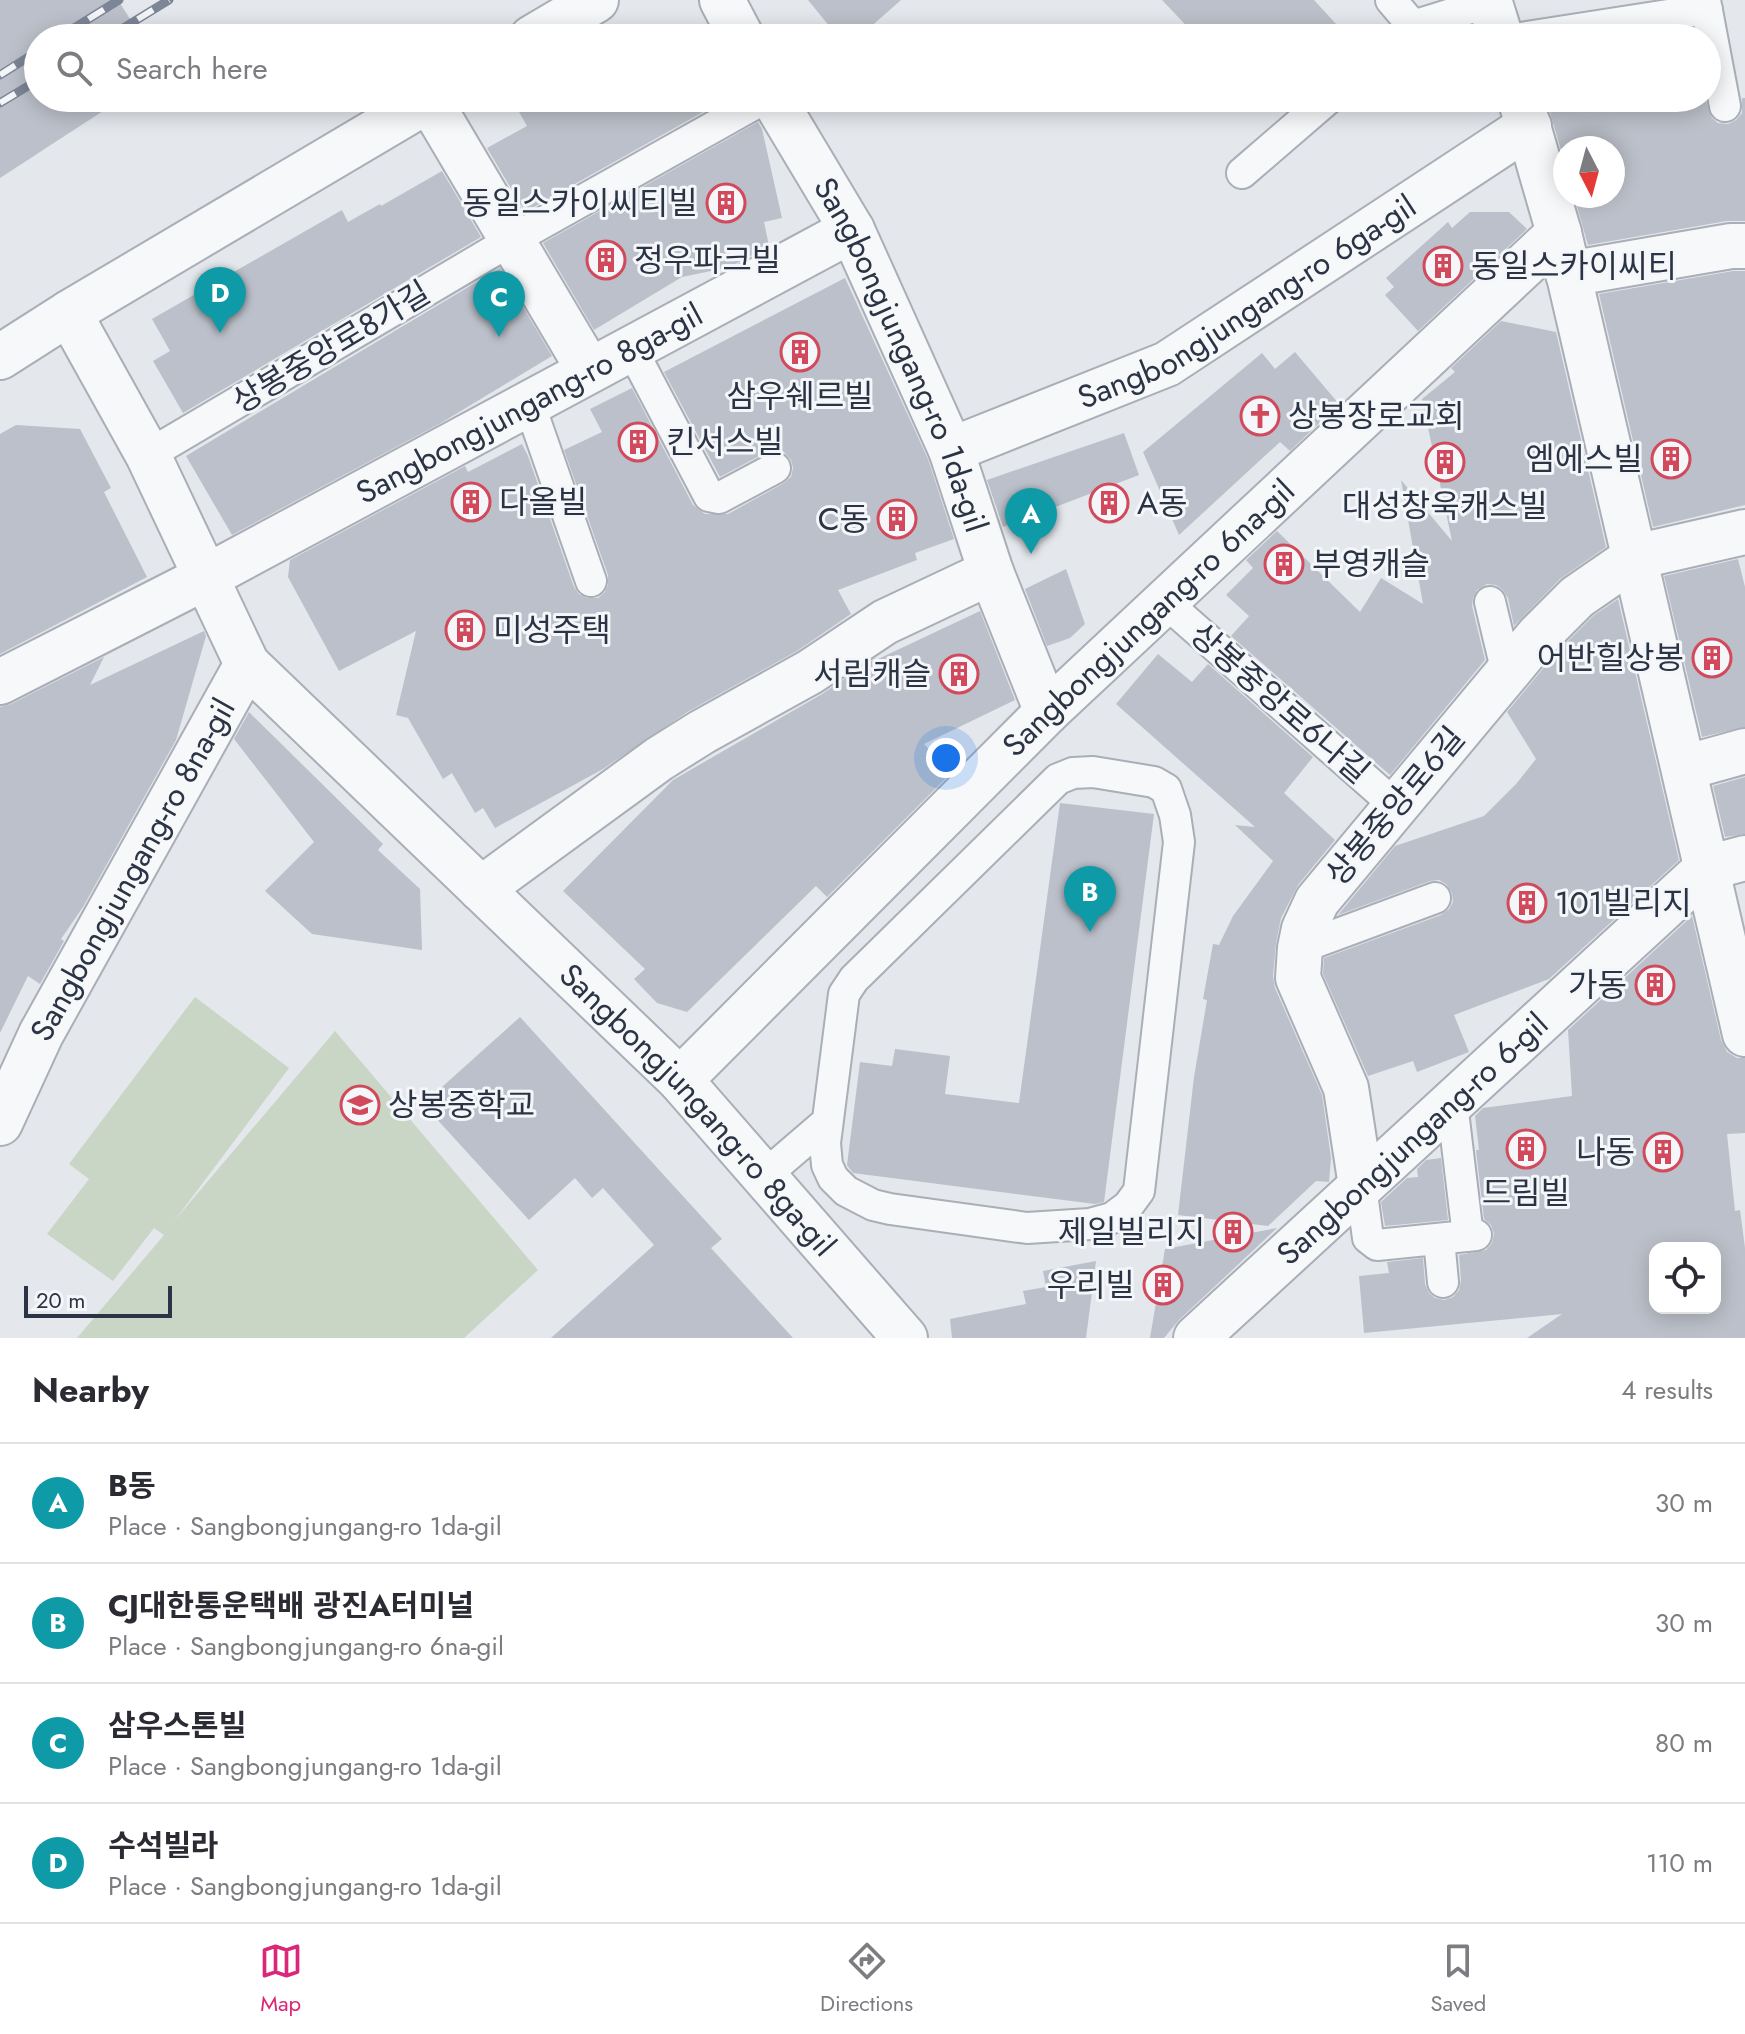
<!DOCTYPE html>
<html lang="en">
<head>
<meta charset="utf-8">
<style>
	body { margin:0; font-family:Jost,"Noto Sans KR",sans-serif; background:#f2f2f3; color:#2b2b33 }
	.controls { position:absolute; right:24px; bottom:24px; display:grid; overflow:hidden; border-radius:16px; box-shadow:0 4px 20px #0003 }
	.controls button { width:72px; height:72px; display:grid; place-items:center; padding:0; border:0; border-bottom:2px solid #e1e1e2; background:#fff; color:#2b2b33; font:40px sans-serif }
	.compass { position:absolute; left:1553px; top:136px; width:72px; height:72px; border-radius:50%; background:#fff; box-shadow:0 4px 20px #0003; rotate:174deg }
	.scale { position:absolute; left:24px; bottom:20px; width:148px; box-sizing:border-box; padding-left:8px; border:4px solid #2b3445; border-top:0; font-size:22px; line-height:28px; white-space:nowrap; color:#2b3445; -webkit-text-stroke:6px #f4f6f9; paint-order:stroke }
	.you { position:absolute; left:946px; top:758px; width:28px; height:28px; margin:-20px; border:6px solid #fff; border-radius:50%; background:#1a73e8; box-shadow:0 0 0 12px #1a73e833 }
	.badge { display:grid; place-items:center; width:52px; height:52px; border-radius:50%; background:#db2777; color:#fff; font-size:26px; font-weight:700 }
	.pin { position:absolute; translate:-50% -66px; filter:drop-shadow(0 2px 4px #0008) }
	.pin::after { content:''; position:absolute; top:42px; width:28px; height:24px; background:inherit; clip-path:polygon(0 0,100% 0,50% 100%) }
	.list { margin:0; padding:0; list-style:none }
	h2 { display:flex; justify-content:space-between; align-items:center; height:104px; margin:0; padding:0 32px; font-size:34px }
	h2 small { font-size:26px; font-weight:400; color:#7c7c81 }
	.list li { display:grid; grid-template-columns:52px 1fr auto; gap:24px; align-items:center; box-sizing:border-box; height:120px; padding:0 32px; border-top:2px solid #e1e1e2 }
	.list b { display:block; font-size:30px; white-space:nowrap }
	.list p { margin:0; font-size:26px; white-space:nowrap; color:#7c7c81 }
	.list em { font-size:26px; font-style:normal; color:#7c7c81 }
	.icon { flex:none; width:44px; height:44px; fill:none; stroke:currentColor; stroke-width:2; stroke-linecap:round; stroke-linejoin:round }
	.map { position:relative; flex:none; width:1745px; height:1338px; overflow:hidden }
	.search { position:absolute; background:#fff; box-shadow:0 4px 20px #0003; left:24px; right:24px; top:24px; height:88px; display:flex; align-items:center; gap:20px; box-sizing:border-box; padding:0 28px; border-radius:44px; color:#7c7c81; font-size:30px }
	.sheet { height:584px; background:#fff }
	nav { display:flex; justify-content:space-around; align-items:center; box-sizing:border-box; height:112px; border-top:2px solid #e1e1e2; background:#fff; font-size:22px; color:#7c7c81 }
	nav a { display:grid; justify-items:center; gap:4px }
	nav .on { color:#db2777 }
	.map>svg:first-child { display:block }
</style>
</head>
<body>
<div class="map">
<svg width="1745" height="1338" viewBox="0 0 1745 1338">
	<rect width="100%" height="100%" fill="#e4e7ec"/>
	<path fill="#c9d6c5" d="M195,997L289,1068L175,1220L335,1031L538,1270L464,1338H77L164,1235L154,1228L113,1281L47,1234L89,1179L69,1164Z"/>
	<path fill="#bbc0ca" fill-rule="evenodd" d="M0,0H118L142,38H38V98H123L0,178Z
		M808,0H901L858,38H839Z
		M1162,0H1314L1338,26L1325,38H1198Z
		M511,98H728L525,212L487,148L527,126Z
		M1546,98H1705L1712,118L1718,123L1728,124L1736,120L1742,113V98H1745V221H1727L1588,245L1574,196H1613V148H1565V164Z
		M758,122L762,129L782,218L764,222L769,246L730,267L682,277L594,330L543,243Z
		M442,171L481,237L183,413L153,361L170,351L152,319L342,210L348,222L380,204L381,206Z
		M1470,212H1509L1527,229L1418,331L1385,295L1394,287L1386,278L1448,222L1452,228Z
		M500,268L552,356L441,423L232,535L186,456Z
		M1733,271H1745V505L1653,527L1599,294Z
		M845,278L928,459L954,539L915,553L917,560L838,590L851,614L797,651L689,711L603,769L495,828L483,808L475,813L452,773L443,779L408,718L396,715L416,631L339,671L288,577L290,560L465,466L468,472L522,444L528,456L574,587L579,594L587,598H598L605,592L608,585V575L564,450L602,432L590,409L632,388L693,505L705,514H728L784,483L791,477L793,468L791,460L784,452L775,450L767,452L720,477L664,372Z
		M1501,321L1556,332L1606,547L1560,579L1514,626L1508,598L1502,589L1496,585L1487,584L1477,590L1473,598L1472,606L1485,660L1390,775L1231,636L1249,616L1226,595L1253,568L1246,560L1277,531L1360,612L1381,578L1423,604L1401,480L1452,541L1422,399L1455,372L1451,368Z
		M1295,352L1339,404L1290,451L1280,442L1179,535L1143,452L1262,353L1275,369Z
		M16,425L80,429L111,488L104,492L147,577L0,654V434Z
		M1124,433L1139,475L1003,527L987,480Z
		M1738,559L1745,587V727L1702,737L1664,576Z
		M1066,569L1085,624L1070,638L1047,646L1025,589Z
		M1618,599L1679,860L1549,979L1454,1015L1469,1052L1417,1072L1413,1061L1368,1076L1323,974L1324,958L1441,915L1449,909L1453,902L1452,893L1446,884L1439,880L1430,881L1338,915L1395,846L1484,816L1516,784L1536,759L1507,712L1556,653L1593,616Z
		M980,611L1015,700L924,744L951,773L827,897L816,886L687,1012L657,1003L634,979L645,969L563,891L673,780L822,694L875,658L876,660Z
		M204,631L206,636L176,740L83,907L61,939L64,941L40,984L28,976L0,1033V707L11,704L104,657L90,685Z
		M1158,654L1192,682L1208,664L1313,757L1284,793L1335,840L1298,885L1281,918L1276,943L1273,976L1275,988L1322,1095L1331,1158L1329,1182L1316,1181L1268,1226L1178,1215L1194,1077L1207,1000L1203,999L1213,944L1219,945L1233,916L1273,861L1235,825L1255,827L1116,704Z
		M249,712L383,844L378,850L420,889L422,950L312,934L265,891L314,842L234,739Z
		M1745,777V834L1725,837L1713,786Z
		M1060,803L1154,814L1104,1202L1095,1204L853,1173L847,1165L860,1062L892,1066L895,1049L950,1056L945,1094L1019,1103Z
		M1692,916L1721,1040L1727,1052L1737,1058H1745V1133L1727,1134L1735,1211L1740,1210L1745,1248V1338H1527L1562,1314L1364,1333L1359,1276L1389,1273L1387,1262L1423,1258L1425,1284L1429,1293L1435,1298L1444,1300L1453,1297L1459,1290L1461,1280L1459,1255L1486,1250L1492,1243L1494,1234L1491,1225L1484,1219L1476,1150H1479L1475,1116L1483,1108L1572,1096L1568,1030ZM1655,1248H1715V1308H1655Z
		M520,1017L722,1239L711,1248L793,1338H551L654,1245L603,1188L592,1198L575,1178L529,1220L423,1104Z
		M1441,1158L1448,1220L1385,1226L1381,1202L1407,1178L1418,1177L1417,1169L1426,1160Z
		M1277,1228L1179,1320L1164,1338H1150L1165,1249Z
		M1096,1261L1086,1338H952L950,1319L1026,1304L1023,1291L1046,1287L1043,1271Z"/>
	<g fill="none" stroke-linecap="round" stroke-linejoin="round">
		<defs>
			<path id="lane" d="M1391,0L1413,26
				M1705,0L1725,106
				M1399,38L1413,26L1490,2
				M1521,38L1707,9
				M1242,173L1329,98
				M631,348L709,496L719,498L775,468
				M529,403L591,581
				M148,455L512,240L765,98
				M1164,601L1396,806
				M1490,602L1507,673
				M1093,772L1154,782L1166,789L1175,815L1179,842L1139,1191L1128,1206L1112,1218L1090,1224L1027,1228L890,1209L873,1205L846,1191L833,1178L827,1165L825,1143L844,994L854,979L1058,779L1073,773Z
				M1300,948L1435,898
				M1452,1103L1468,1236
				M764,1176L827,1122
				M1361,1186L1368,1238L1377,1245L1476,1235
				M1439,1239L1443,1282"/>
			<g id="street">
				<path d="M722,0L742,38"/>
				<path d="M1489,0L1501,38"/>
				<path d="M532,38L596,0"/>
				<path id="s1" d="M773,98L852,230L951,450L991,572L1047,712"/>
				<path d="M1520,98L1559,233L1745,1034"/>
				<path d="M429,100L589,370"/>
				<path d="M1568,274L1731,246H1745"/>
				<path id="s2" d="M69,313L148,455L247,664L680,1080L905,1338"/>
				<path d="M0,357L69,313L432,98"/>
				<path id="s3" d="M951,450L1167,364L1529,126"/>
				<path id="s4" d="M0,682L208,576L852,230"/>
				<path d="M1684,768L1745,751"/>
				<path d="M481,889L659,759L702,732L810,672L885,622L991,572"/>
				<path id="s5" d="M680,1080L1047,712L1559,233"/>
				<path id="s6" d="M0,1123L41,1034L247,664"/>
				<path d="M1361,1186L1346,1088L1298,978L1300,948L1304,929L1317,901L1538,636L1577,597L1635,557L1745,532"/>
				<path id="s7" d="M1196,1338L1707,868L1745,858"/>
			</g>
		</defs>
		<use href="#lane" stroke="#a9aeb7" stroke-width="34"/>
		<use href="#street" stroke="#a9aeb7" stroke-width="48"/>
		<use href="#lane" stroke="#f7f8fa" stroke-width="30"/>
		<use href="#street" stroke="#f7f8fa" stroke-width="44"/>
		<defs>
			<path id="rail" d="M58,38L119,0
				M107,38L169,0
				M0,75L38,51
				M0,103L38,80"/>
		</defs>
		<use href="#rail" stroke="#7d8696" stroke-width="9"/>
		<use href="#rail" stroke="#f4f6f9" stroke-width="6" stroke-dasharray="18" stroke-linecap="butt"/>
	</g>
	<defs>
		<symbol id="building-ring" viewBox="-11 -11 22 22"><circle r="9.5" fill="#f4f6f9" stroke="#d1495b" stroke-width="1.5"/><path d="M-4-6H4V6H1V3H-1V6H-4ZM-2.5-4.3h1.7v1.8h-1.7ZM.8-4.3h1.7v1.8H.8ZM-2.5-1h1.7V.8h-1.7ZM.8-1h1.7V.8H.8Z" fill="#d1495b"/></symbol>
		<symbol id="church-ring" viewBox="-11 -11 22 22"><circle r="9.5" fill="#f4f6f9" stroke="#d1495b" stroke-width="1.5"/><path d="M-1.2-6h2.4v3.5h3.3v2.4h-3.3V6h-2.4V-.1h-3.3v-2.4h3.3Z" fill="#d1495b"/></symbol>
		<symbol id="school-ring" viewBox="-11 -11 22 22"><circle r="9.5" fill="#f4f6f9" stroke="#d1495b" stroke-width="1.5"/><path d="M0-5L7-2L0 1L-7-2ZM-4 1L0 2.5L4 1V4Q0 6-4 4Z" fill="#d1495b"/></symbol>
	</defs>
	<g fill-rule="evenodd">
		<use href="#building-ring" x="704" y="181" width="44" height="44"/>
		<use href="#building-ring" x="584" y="238" width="44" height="44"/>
		<use href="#building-ring" x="1421" y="244" width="44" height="44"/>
		<use href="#building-ring" x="778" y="330" width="44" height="44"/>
		<use href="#church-ring" x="1238" y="394" width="44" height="44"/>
		<use href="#building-ring" x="616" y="420" width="44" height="44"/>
		<use href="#building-ring" x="1649" y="437" width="44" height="44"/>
		<use href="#building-ring" x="1423" y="440" width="44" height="44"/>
		<use href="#building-ring" x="449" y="480" width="44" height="44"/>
		<use href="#building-ring" x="1087" y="481" width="44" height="44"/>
		<use href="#building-ring" x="875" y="497" width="44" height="44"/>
		<use href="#building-ring" x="1262" y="542" width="44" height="44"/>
		<use href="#building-ring" x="443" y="608" width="44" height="44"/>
		<use href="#building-ring" x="1690" y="636" width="44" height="44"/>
		<use href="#building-ring" x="937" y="652" width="44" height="44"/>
		<use href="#building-ring" x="1505" y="881" width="44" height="44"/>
		<use href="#building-ring" x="1633" y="963" width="44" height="44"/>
		<use href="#school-ring" x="338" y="1083" width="44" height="44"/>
		<use href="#building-ring" x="1504" y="1127" width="44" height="44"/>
		<use href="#building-ring" x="1641" y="1130" width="44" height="44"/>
		<use href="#building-ring" x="1211" y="1210" width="44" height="44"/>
		<use href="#building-ring" x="1141" y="1263" width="44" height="44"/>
	</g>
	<g text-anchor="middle" stroke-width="6" stroke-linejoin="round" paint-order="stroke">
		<g font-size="32" fill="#2b3445" stroke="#f4f6f9" text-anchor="start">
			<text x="698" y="214" text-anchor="end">동일스카이씨티빌</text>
			<text x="634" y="271">정우파크빌</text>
			<text x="1471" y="277">동일스카이씨티</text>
			<text x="800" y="407" text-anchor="middle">삼우쉐르빌</text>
			<text x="1288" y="427">상봉장로교회</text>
			<text x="666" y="453">킨서스빌</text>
			<text x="1643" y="470" text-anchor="end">엠에스빌</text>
			<text x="499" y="513">다올빌</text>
			<text x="1137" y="514">A동</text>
			<text x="1445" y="517" text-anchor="middle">대성창욱캐스빌</text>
			<text x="869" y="530" text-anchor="end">C동</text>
			<text x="1312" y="575">부영캐슬</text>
			<text x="493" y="641">미성주택</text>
			<text x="1684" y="669" text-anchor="end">어반힐상봉</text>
			<text x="931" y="685" text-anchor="end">서림캐슬</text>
			<text x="1555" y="914">101빌리지</text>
			<text x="1627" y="996" text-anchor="end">가동</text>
			<text x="388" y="1116">상봉중학교</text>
			<text x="1635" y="1163" text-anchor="end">나동</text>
			<text x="1526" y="1204" text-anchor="middle">드림빌</text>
			<text x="1205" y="1243" text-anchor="end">제일빌리지</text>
			<text x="1135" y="1296" text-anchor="end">우리빌</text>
		</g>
		<g font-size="32" fill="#2b3445" stroke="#f4f6f9">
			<text dy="11" stroke="none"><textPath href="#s3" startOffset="332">Sangbongjungang-ro 6ga-gil</textPath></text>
			<text transform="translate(331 347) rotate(-31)" y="11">상봉중앙로8가길</text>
			<text dy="11" stroke="none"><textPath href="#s1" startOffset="288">Sangbongjungang-ro 1da-gil</textPath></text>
			<text dy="11" stroke="none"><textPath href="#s4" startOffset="598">Sangbongjungang-ro 8ga-gil</textPath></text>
			<text dy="11" stroke="none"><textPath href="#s5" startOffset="658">Sangbongjungang-ro 6na-gil</textPath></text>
			<text transform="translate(1280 703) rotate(41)" y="11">상봉중앙로6나길</text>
			<text transform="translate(1395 806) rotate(-50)" y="11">상봉중앙로6길</text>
			<text dy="11" stroke="none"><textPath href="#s6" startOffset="286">Sangbongjungang-ro 8na-gil</textPath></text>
			<text dy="11" stroke="none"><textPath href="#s2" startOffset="1028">Sangbongjungang-ro 8ga-gil</textPath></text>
			<text dy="11" stroke="none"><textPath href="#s7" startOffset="294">Sangbongjungang-ro 6-gil</textPath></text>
		</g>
	</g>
</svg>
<div class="controls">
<button><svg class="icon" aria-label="locate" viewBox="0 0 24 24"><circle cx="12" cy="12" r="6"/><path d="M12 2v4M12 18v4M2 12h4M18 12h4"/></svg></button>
</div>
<svg class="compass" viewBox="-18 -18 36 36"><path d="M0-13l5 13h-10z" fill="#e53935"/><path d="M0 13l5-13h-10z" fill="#7c7c81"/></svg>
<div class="scale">20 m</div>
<div class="you"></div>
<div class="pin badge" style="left:1031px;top:554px;background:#0f9aa8">A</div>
<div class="pin badge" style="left:1090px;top:932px;background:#0f9aa8">B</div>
<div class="pin badge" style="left:499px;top:337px;background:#0f9aa8">C</div>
<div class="pin badge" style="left:220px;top:333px;background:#0f9aa8">D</div>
<div class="search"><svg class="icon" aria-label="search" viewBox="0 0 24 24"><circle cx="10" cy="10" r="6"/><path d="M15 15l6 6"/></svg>Search here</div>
</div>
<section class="sheet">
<h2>Nearby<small>4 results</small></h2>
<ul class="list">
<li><span class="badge" style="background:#0f9aa8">A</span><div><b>B동</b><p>Place · Sangbongjungang-ro 1da-gil</p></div><em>30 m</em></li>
<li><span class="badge" style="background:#0f9aa8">B</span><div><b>CJ대한통운택배 광진A터미널</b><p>Place · Sangbongjungang-ro 6na-gil</p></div><em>30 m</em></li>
<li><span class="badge" style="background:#0f9aa8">C</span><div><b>삼우스톤빌</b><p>Place · Sangbongjungang-ro 1da-gil</p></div><em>80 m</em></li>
<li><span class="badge" style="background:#0f9aa8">D</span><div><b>수석빌라</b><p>Place · Sangbongjungang-ro 1da-gil</p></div><em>110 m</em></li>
</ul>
</section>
<nav>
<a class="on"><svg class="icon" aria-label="map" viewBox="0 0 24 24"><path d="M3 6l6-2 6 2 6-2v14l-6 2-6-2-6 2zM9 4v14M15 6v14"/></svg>Map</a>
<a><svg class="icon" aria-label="directions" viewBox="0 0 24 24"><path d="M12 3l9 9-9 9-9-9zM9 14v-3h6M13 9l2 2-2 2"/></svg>Directions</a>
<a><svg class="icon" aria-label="saved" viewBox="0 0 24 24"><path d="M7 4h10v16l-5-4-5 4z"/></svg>Saved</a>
</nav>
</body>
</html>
